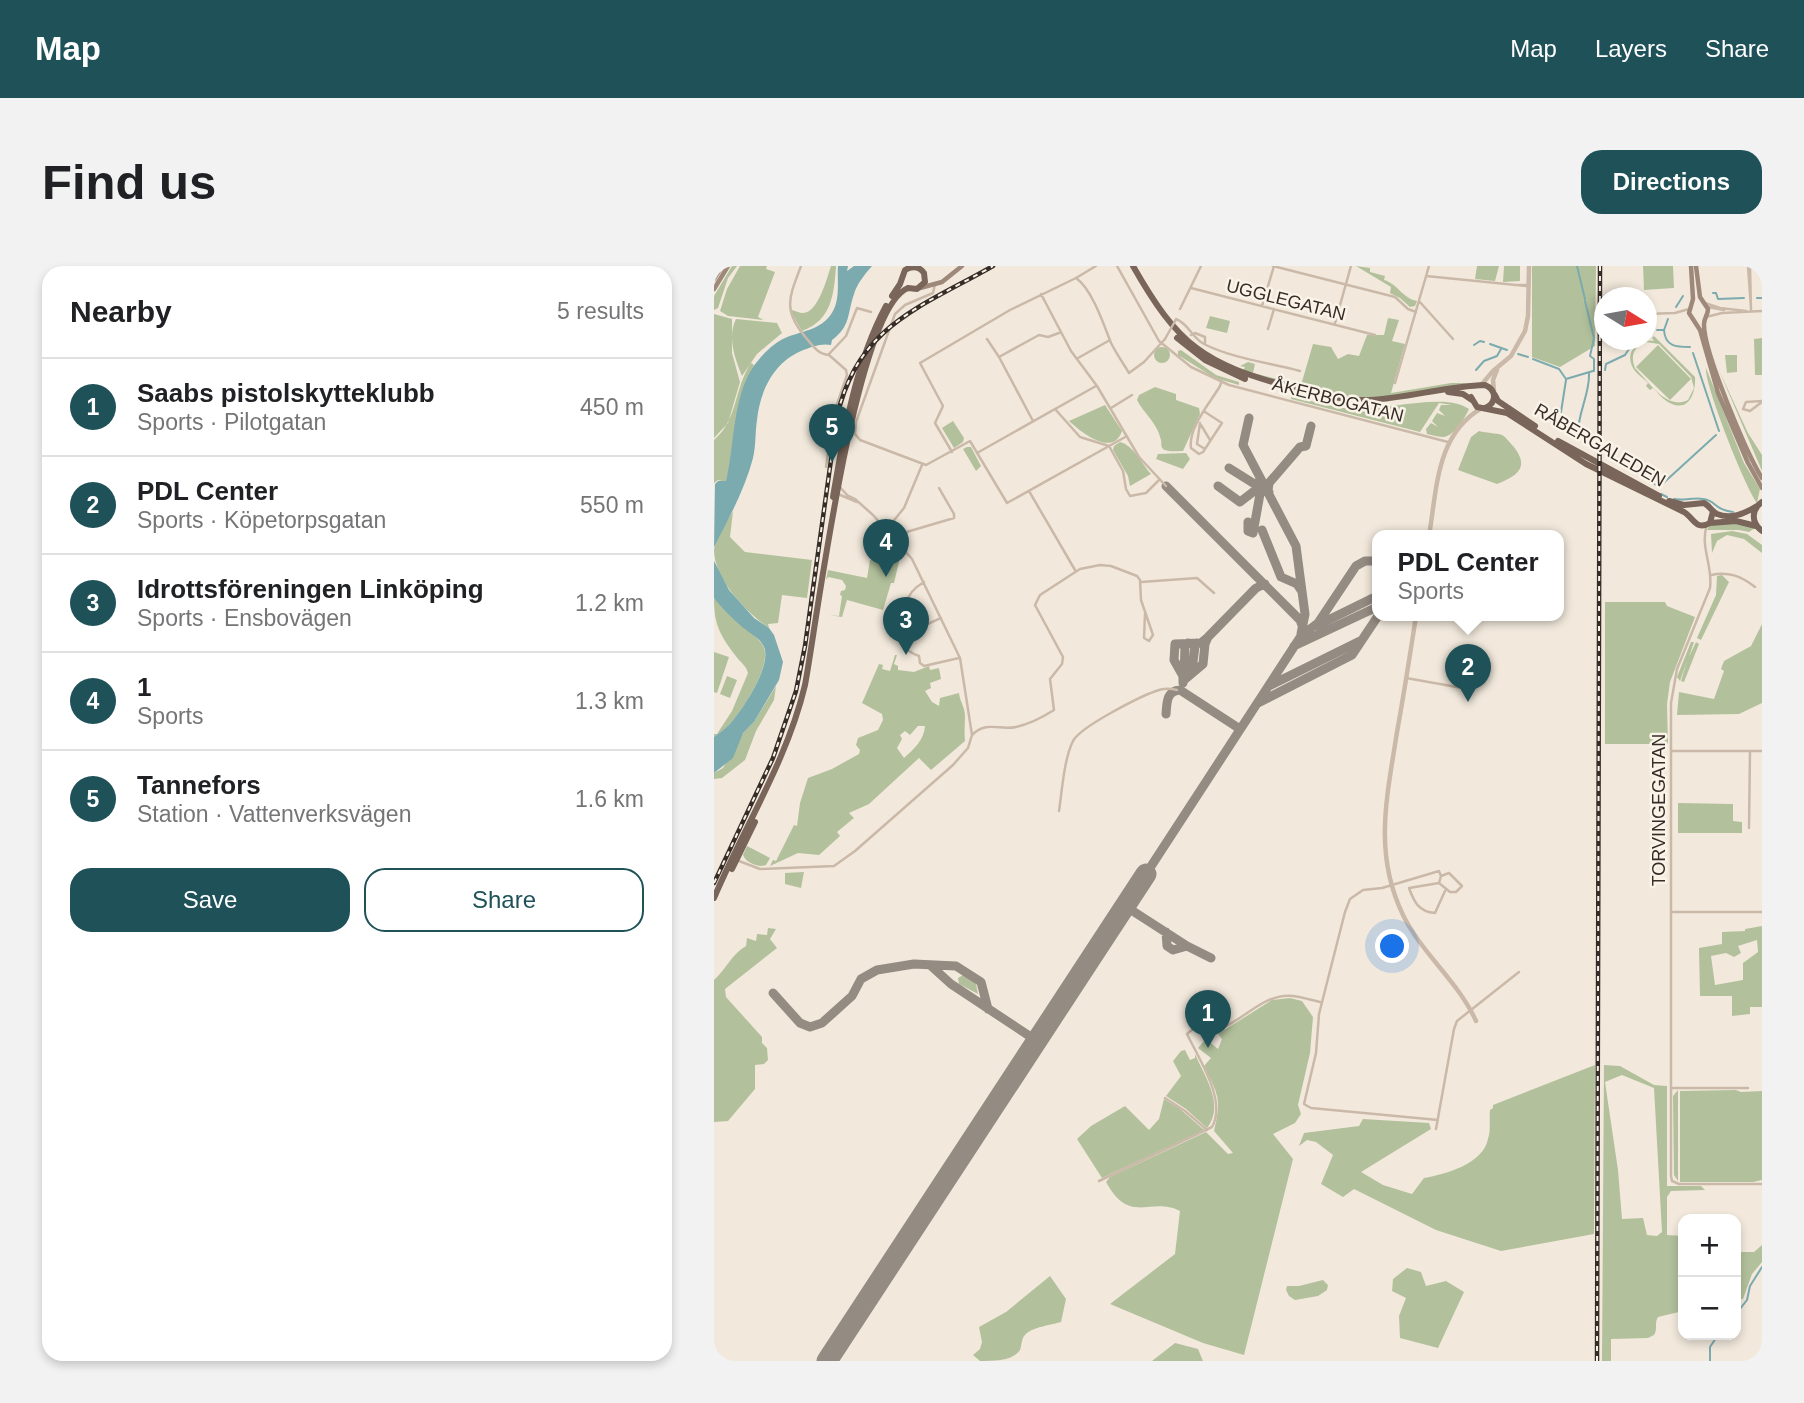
<!DOCTYPE html>
<html lang="en">
<head>
<meta charset="utf-8">
<style>
	body { margin:0; font-family:Arial,sans-serif; background:#f2f2f2; color:#202124 }
	.controls { position:absolute; right:21px; bottom:21px; display:grid; overflow:hidden; border-radius:14px; box-shadow:0 4px 10px #0003 }
	.controls button { width:63px; height:63px; display:grid; place-items:center; padding:0; border:0; border-bottom:2px solid #e0e0e0; background:#fff; color:#202124; font:35px sans-serif }
	.compass { position:absolute; left:880px; top:21px; width:63px; height:63px; border-radius:50%; background:#fff; box-shadow:0 4px 10px #0003; rotate:101deg }
	.you { position:absolute; left:679px; top:681px; width:24px; height:24px; margin:-18px; border:5px solid #fff; border-radius:50%; background:#1a73e8; box-shadow:0 0 0 10px #1a73e833 }
	.badge { display:grid; place-items:center; width:46px; height:46px; border-radius:50%; background:#1e5158; color:#fff; font-size:23px; font-weight:700 }
	.pin { position:absolute; translate:-50% -58px; filter:drop-shadow(0 2px 4px #0008) }
	.pin::after { content:''; position:absolute; top:37px; width:24px; height:21px; background:inherit; clip-path:polygon(0 0,100% 0,50% 100%) }
	.popup { position:absolute; left:658px; top:264px; width:192px; height:91px; box-sizing:border-box; display:grid; place-content:center; border-radius:14px; background:#fff; filter:drop-shadow(0 2px 5px #0005); font-size:23px; white-space:nowrap; color:#757577 }
	.popup b { font-size:26px; color:#202124 }
	.popup::after { content:''; position:absolute; left:50%; top:100%; margin-left:-14px; border:14px solid transparent; border-top-color:#fff }
	.list { margin:0; padding:0; list-style:none }
	h2 { display:flex; justify-content:space-between; align-items:center; height:91px; margin:0; padding:0 28px; font-size:30px }
	h2 small { font-size:23px; font-weight:400; color:#757577 }
	.list li { display:grid; grid-template-columns:46px 1fr auto; gap:21px; align-items:center; box-sizing:border-box; height:98px; padding:0 28px; border-top:2px solid #e0e0e0 }
	.list b { display:block; font-size:26px; white-space:nowrap }
	.list p { margin:0; font-size:23px; white-space:nowrap; color:#757577 }
	.list em { font-size:23px; font-style:normal; color:#757577 }
	.actions { display:flex; gap:14px; padding:21px 28px }
	.actions a { flex:1; padding:16px 0; border:2px solid #1e5158; border-radius:21px; text-align:center; font-size:24px; color:#1e5158 }
	.actions .main { background:#1e5158; color:#fff }
	.map { position:relative; flex:none; width:1048px; height:1095px; overflow:hidden; border-radius:21px }
	header { display:flex; align-items:center; gap:42px; box-sizing:border-box; height:98px; padding:0 35px; background:#1e5158; color:#fff }
	header strong { font-size:33px }
	nav { display:flex; gap:38px; margin-inline-start:auto; font-size:24px }
	.intro { display:flex; align-items:center; justify-content:space-between; box-sizing:border-box; height:168px; padding:0 42px }
	h1 { margin:0; font-size:49px }
	.button { padding:18px 32px; border-radius:21px; background:#1e5158; color:#fff; font-size:24px; font-weight:700 }
	main { display:flex; gap:42px; padding:0 42px }
	aside { flex:1; background:#fff; border-radius:21px; box-shadow:0 4px 10px #0003 }
	.map>svg:first-child { display:block }
</style>
</head>
<body>
<header>
<strong>Map</strong>
<nav><a>Map</a><a>Layers</a><a>Share</a></nav>
</header>
<div class="intro"><h1>Find us</h1><a class="button">Directions</a></div>
<main>
<aside>
<h2>Nearby<small>5 results</small></h2>
<ul class="list">
<li><span class="badge">1</span><div><b>Saabs pistolskytteklubb</b><p>Sports · Pilotgatan</p></div><em>450 m</em></li>
<li><span class="badge">2</span><div><b>PDL Center</b><p>Sports · Köpetorpsgatan</p></div><em>550 m</em></li>
<li><span class="badge">3</span><div><b>Idrottsföreningen Linköping</b><p>Sports · Ensbovägen</p></div><em>1.2 km</em></li>
<li><span class="badge">4</span><div><b>1</b><p>Sports</p></div><em>1.3 km</em></li>
<li><span class="badge">5</span><div><b>Tannefors</b><p>Station · Vattenverksvägen</p></div><em>1.6 km</em></li>
</ul>
<div class="actions"><a class="main">Save</a><a>Share</a></div>
</aside>
<div class="map">
<svg width="1048" height="1095" viewBox="0 0 1048 1095">
	<rect width="100%" height="100%" fill="#f2e9dc"/>
	<path fill="#b2c19c" fill-rule="evenodd" d="M18,0H23L14,12L4,42L0,44V30Z
		M26,0H53L52,3L61,6L44,51L50,54L14,50L6,45L13,23Z
		M117,0H122C120,28 118,54 88,65L77,46L78,44C82,45 86,47 89,47C104,47 113,12 117,0Z
		M642,0L656,2V6L671,10L670,14C684,18 688,32 703,35L701,40L696,41L686,32L676,27L677,21Z
		M763,0H785L781,15L761,13Z
		M790,0H806V15L789,16Z
		M818,0H882L881,80L846,101L818,91Z
		M929,0H959L960,22L930,24Z
		M0,48L18,53V87L26,116L14,157L0,172Z
		M496,50L516,55L513,67L492,62Z
		M674,52L685,54L678,75L691,78L677,127L737,117H751V120C716,121 682,133 647,132C607,130 568,116 529,105L531,101L526,100L534,96L541,98L539,107L587,119L599,78L617,81L624,93L634,88L645,90L653,69H670Z
		M22,53L63,57L68,67L43,88L28,110C21,93 13,71 22,53Z
		M940,70L981,111C982,125 976,147 956,137C949,134 944,127 939,122L936,124L932,120L934,117C929,112 921,107 918,100C911,84 926,73 940,75L938,72ZM932,76L945,78L977,111L980,122L974,134C953,145 934,115 921,102C916,90 920,80 932,76Z
		M1048,72V109H1041L1040,73Z
		M944,79L977,113L956,134L922,101Z
		M440 89a8 8 0 1 1 16 0a8 8 0 1 1-16 0Z
		M467,84L502,109L525,116V119L501,112L464,89V85Z
		M1011,89H1023V106L1013,107Z
		M37,97L40,99C20,136 22,177 12,216L4,214L0,217V174C24,154 20,122 37,97Z
		M992,102L1030,197L1046,223L1043,237C1031,221 990,118 992,102Z
		M1004,102L1034,167L1048,189V205Z
		M441,121L462,128V134L485,142L486,148L469,185C464,185 455,186 451,184C446,182 448,179 447,174C443,156 430,148 423,134L425,129Z
		M577,130C598,135 620,142 642,143C673,144 731,126 755,143C752,150 740,170 730,171C725,171 718,169 713,168L712,163L717,157L724,161L718,155L723,147L731,150L725,144L727,139H738L725,137L706,166L577,133Z
		M391,139L408,165C399,192 367,166 355,155Z
		M239,155L250,172L249,176L240,182L228,162Z
		M765,165C772,167 782,167 788,169C792,171 797,178 800,181C816,202 803,210 783,218L744,204L757,171Z
		M406,176C419,179 428,198 437,208L416,220L414,210L399,184L400,180Z
		M253,181H257L267,200L262,205L249,183Z
		M472,187L476,193L469,203L442,193L444,188Z
		M19,245L16,271L31,286L98,294L93,332L68,329L64,357L54,358L55,362C33,347 0,313 0,284C1,271 13,256 19,245Z
		M1006,257L1029,258L1041,262L1035,266L1025,264H993L995,260Z
		M1018,265L1033,268L1048,279V287L1030,273L1013,269L1003,275L998,287L997,268Z
		M177,272L188,283L180,317H177L169,344L133,334L128,351L115,349L125,350L128,330L126,329L127,325L131,324L132,320L128,314L114,311L112,314L114,304L153,312L156,294L166,291L169,278Z
		M1008,309L1015,316L987,374L983,372L1002,329L1003,310Z
		M0,332C14,349 35,360 48,378C61,396 29,443 17,457C12,463 6,466 0,471V468H3L18,445L34,407C32,399 26,396 21,389C5,368 0,357 0,332Z
		M891,336H951L953,340L981,351L956,416L953,438L954,478H891Z
		M1048,358V437L1025,448L963,449L965,426L1000,433L1010,405L1007,403L1010,395L1037,380Z
		M977,376H980L975,391L982,376L985,378L970,416L967,415L973,395L966,415L963,411Z
		M0,386L15,391L3,427L0,426Z
		M181,389H183L180,398L184,400V404L200,406L215,400L216,404L225,402L227,413L216,417L217,422L211,425L218,436L225,440L226,432L245,427C246,436 251,441 251,450C251,459 250,466 251,475L217,504L205,492L155,538L135,547L140,552L123,566L126,570L105,589L84,587L56,600L59,594L62,595L80,559L83,560L86,537L94,512L118,503L145,488L146,484L142,479L144,472L164,464L169,454L168,448L148,437L165,398L169,399L168,403L176,405ZM204,460H211C210,474 200,483 190,492L183,482L188,473L186,469L191,465L196,469Z
		M13,410L23,414L16,432L6,428Z
		M62,420L60,434L42,465L31,494L8,512L0,513V507L9,502L29,467L40,456Z
		M964,537L1019,538V555L1028,556V567H964Z
		M33,580L56,592L52,599C45,602 32,597 29,589Z
		M90,606L87,622L71,618V607Z
		M1048,660V741H1036V748L1018,750V730H986L985,682L1008,678V666L1031,665V663ZM1043,674L1044,686L1029,697V714L1001,719L997,690L1012,687L1020,691L1027,687L1024,680Z
		M54,662L62,663L56,673L63,682L11,723L12,731L48,771V777L53,782L54,794L50,798L41,799V823L14,855L0,856V714C13,702 18,688 32,680L33,672L42,675L43,668L53,669Z
		M249,709L262,718L264,728L245,718L244,712Z
		M576,732L588,735L599,751L596,787L584,839L587,848L581,857L559,868L579,893L530,1089L489,1077L396,1038L461,988L466,945C436,930 416,960 392,916L396,911L492,866L514,888L519,887L500,865C508,832 504,829 490,800L497,792L484,782L492,773L504,783L508,773L504,768L558,734Z
		M471,784L476,794L481,792V788C491,811 511,839 493,862L472,843L452,830L467,810L459,795L467,785Z
		M881,799L880,968L787,985L722,964L640,923L629,931L607,918L619,889L602,876L593,874L585,880L590,867L645,860L649,853L715,857L717,863L647,906L669,919L698,928L710,912C732,908 769,898 774,873C777,864 775,853 776,844L779,842V839Z
		M890,799L906,800L940,819L953,820V920H987L991,924L957,925L953,931V969L969,970V1045L944,1051C940,1057 944,1063 940,1069L934,1072L897,1073V1095H888ZM908,809L940,822L948,966L943,970L933,969L929,952L908,953L904,904L891,816Z
		M964,824V915L960,909L959,830Z
		M1022,824L1027,826L1048,825V914L1039,916H966V825Z
		M450,833L466,843L490,864L388,912L363,873L377,860L411,840L435,864L445,853Z
		M1048,979V996L1038,1008L1029,1033L1022,1034V986H1040Z
		M693,1002L707,1006L712,1020L732,1015L750,1026L724,1082L686,1072L685,1050L692,1032L678,1025L679,1013Z
		M336,1010L352,1033L347,1056C337,1059 318,1061 311,1069C307,1073 308,1079 306,1084C299,1095 280,1095 266,1095L259,1089L266,1083L268,1076L265,1061L292,1046Z
		M609,1014L614,1019L613,1024L604,1030L581,1034L575,1030L572,1024L573,1020H585Z
		M461,1077L484,1083L489,1095H438Z"/>
	<path fill="#7baaaf" d="M124,0H134L133,5L140,0H158C150,9 143,18 140,28C133,48 137,60 118,74L117,79C107,77 97,81 87,85C59,97 46,126 43,154C41,167 42,180 39,192C31,223 15,252 0,281L1,218L4,215H12C21,178 18,134 39,101C47,90 59,77 71,72C90,64 110,64 120,43C126,30 123,13 124,0Z
		M0,295L15,324L40,352L55,362L60,369L69,396L65,414L40,456L29,467L19,492L0,507V471C5,467 11,463 16,458C29,443 58,400 50,381C46,371 33,366 26,359C17,351 7,341 0,332Z"/>
	<g fill="none" stroke-linecap="round" stroke-linejoin="round">
		<path stroke="#7baaaf" stroke-width="2" d="M863,0L871,33
			M999,27H1002L1004,33L1030,32
			M1043,32H1048
			M871,35L880,72L876,90L880,93V105
			M962,41L969,30
			M943,64H950L954,53
			M950,64C951,81 963,81 976,81
			M932,67L935,66
			M776,78L793,84
			M760,79L766,75L770,76
			M979,87L1005,165
			M804,88L814,91
			M819,93L845,103L852,113L879,105
			M762,104L770,95L783,90L787,83
			M891,104L892,98L911,89L921,74
			M847,146L852,114
			M864,167C864,146 876,128 875,107
			M908,197L945,221L1002,169
			M947,228L953,231
			M960,233C970,235 980,231 989,233C1002,234 1000,244 1019,246
			M1022,1048L1033,1034L1036,1020L1048,1001
			M996,1095V1081L1004,1069"/>
		<path stroke="#948b82" stroke-width="9" d="M535,152L529,179L582,280L591,348L587,368
			M515,202L539,217L548,219
			M452,220L586,354L589,362
			M504,220L526,236L548,219
			M554,225L555,217L586,181L592,180L597,160
			M534,256V265L539,267L546,228L549,225L555,226
			M548,264L567,311L583,318L587,324
			M602,360L663,330
			M580,380L663,341
			M474,408L479,396L481,380L483,377
			M470,410L471,380L474,377
			M470,414L489,398L491,378L494,371L542,322L551,318
			M469,417V410L460,394L461,378L487,377L493,372
			M555,420L646,375
			M544,437L638,389L664,350
			M452,448C453,437 452,425 466,424L526,463
			M432,608L587,370L604,357L642,300L651,295H663
			M411,640L473,680L497,692
			M452,666L453,680L459,684L473,680
			M216,699L237,718L323,775
			M59,727L86,757L96,761L108,757L138,730L147,713L163,704L200,698L242,700L267,716L274,743"/>
		<path stroke="#948b82" stroke-width="21" d="M113,1095L432,608"/>
		<path stroke="#cab9a8" stroke-width="2.5" d="M87,0C75,32 68,44 93,73C99,80 104,88 115,89
			M403,0L445,75L477,101L515,119L734,176
			M559,0L681,31L694,43L702,46
			M1034,0L1037,42
			M1036,0L1037,45
			M712,10L813,20
			M362,12L382,0
			M221,18L219,27L191,39L181,48L142,156L141,168L146,174L212,199L256,175L293,237L413,170
			M800,19H814
			M477,22L661,69
			M327,28L357,85L383,120L425,191L452,220
			M705,35L739,73
			M991,37L1006,42L1032,45
			M548,40L560,0
			M994,41L1010,44
			M466,43L487,0
			M932,48L961,47L975,43
			M992,51L1008,47L1048,45
			M460,57L462,53C474,57 478,72 490,78C517,92 556,97 586,105
			M621,57L637,0
			M554,63L560,43
			M477,69L481,67L491,71V78
			M273,73L285,91
			M115,88L132,70L143,42L157,46
			M364,92L396,74
			M681,117L715,0
			M1048,135L1032,136L1029,143L1036,145L1048,136
			M397,142L418,129
			M341,143L366,171L395,180L409,205L412,223L416,230L432,227L445,214
			M491,146L508,157L489,186L485,188L477,182C474,162 496,137 506,120L507,117
			M319,155L285,91L325,69L334,71L345,67
			M486,157L483,178L491,183
			M487,159L496,174
			M238,186L221,157L229,140L206,97L296,44L362,12C378,23 390,59 397,77C402,87 409,97 415,107L430,96L451,73
			M263,187L382,120
			M112,201L120,147L133,109L132,104L115,89
			M315,225L361,304
			M124,228L143,236
			M992,262C987,283 999,301 996,322L963,403L957,437V910L958,915L965,918H1048
			M173,263L190,242L208,199
			M179,270L240,252V248L225,222
			M997,309C1014,305 1027,310 1041,321
			M427,316L483,312L500,327
			M227,352C212,359 167,376 205,390L206,397L210,400L245,392
			M197,366C188,345 188,329 210,316
			M692,412L754,423
			M258,469C273,454 286,465 302,461C315,458 329,451 340,444L336,413L348,398L349,391L321,339L326,329L366,303L386,299L397,300L423,310L426,314L427,334L439,369L435,375L430,372L431,348
			M957,485H1048
			M345,545C348,525 350,493 359,475C366,461 425,431 442,425C449,422 455,422 463,424
			M1035,562L1036,485
			M25,595L46,603L120,600L141,585L239,499L254,482L258,469L246,392L198,293L159,249L141,233L133,229L125,220
			M725,617L736,626H742L748,620L735,607L727,610L725,617L695,622C700,636 705,646 721,647L731,625
			M957,646H1048
			M957,822H1034
			M451,832L471,845L493,864
			M724,854L597,842L590,838L602,787L605,748L631,646L636,633L649,624L668,622L725,605L727,610
			M722,863L740,763L743,755L805,706
			M385,915L498,861C513,835 485,793 473,768C489,754 490,761 508,762C532,752 551,727 579,730C588,731 597,734 606,736"/>
		<path stroke="#cab9a8" stroke-width="4.5" d="M768,118L779,105L797,90L811,65L814,50L815,0
			M780,125L779,114L783,104
			M715,270C723,223 722,168 768,142
			M702,350C696,389 690,428 683,466C673,531 659,587 689,649C708,688 744,715 762,755"/>
		<path stroke="#9e8879" stroke-width="4.5" d="M977,0L979,33L975,47L986,64L1004,127L1034,197L1048,222
			M982,0L986,31L994,43C994,49 990,52 990,58C989,85 1033,188 1048,212
			M0,13L8,0
			M206,22L228,16L248,0
			M0,23L14,0"/>
		<path stroke="#796559" stroke-width="6" d="M419,0C464,79 489,98 577,121C603,127 629,135 656,134C694,132 733,120 771,119C783,124 783,137 771,142
			M178,30L186,18L191,4C198,0 205,0 210,7L211,16L203,23L194,22
			M463,72L491,94L531,113
			M734,126L749,128L758,134
			M781,129L784,135L821,160
			M757,131L763,141L793,147L872,198L970,246C980,252 982,265 996,257L999,245
			M844,175L945,230
			M119,231C130,166 141,98 172,40
			M955,235L970,239L990,237C996,240 997,245 1003,248C1017,254 1032,247 1043,240
			M1048,236C1037,244 1037,256 1048,265
			M996,257L1022,255L1042,260
			M18,603L41,556
			M0,632C30,561 73,495 91,419C103,356 141,43 194,22"/>
		<defs>
			<path id="rail" d="M0,617L59,492L82,425L91,380L123,151C143,60 207,41 279,0
				M883,1095L886,0"/>
		</defs>
		<use href="#rail" stroke="#372d28" stroke-width="4.5"/>
		<use href="#rail" stroke="#faf3e8" stroke-width="2" stroke-dasharray="5" stroke-linecap="butt"/>
		<path stroke="#cab9a8" stroke-width="2.5" d="M451,73L460,57"/>
	</g>
	<g text-anchor="middle" stroke-width="5" stroke-linejoin="round" paint-order="stroke">
		<g font-size="18" fill="#372d28" stroke="#faf3e8">
			<text transform="translate(572 34) rotate(14)" y="6">UGGLEGATAN</text>
			<text transform="translate(624 134) rotate(14)" y="6">ÅKERBOGATAN</text>
			<text transform="translate(886 179) rotate(30)" y="6">RÅBERGALEDEN</text>
			<text transform="translate(945 544) rotate(-90)" y="6">TORVINGEGATAN</text>
		</g>
	</g>
</svg>
<div class="controls">
<button>+</button>
<button>−</button>
</div>
<svg class="compass" viewBox="-18 -18 36 36"><path d="M0-13l5 13h-10z" fill="#e53935"/><path d="M0 13l5-13h-10z" fill="#757577"/></svg>
<div class="you"></div>
<div class="pin badge" style="left:494px;top:782px">1</div>
<div class="pin badge" style="left:754px;top:436px">2</div>
<div class="popup"><b>PDL Center</b>Sports</div>
<div class="pin badge" style="left:192px;top:389px">3</div>
<div class="pin badge" style="left:172px;top:311px">4</div>
<div class="pin badge" style="left:118px;top:196px">5</div>
</div>
</main>
</body>
</html>
